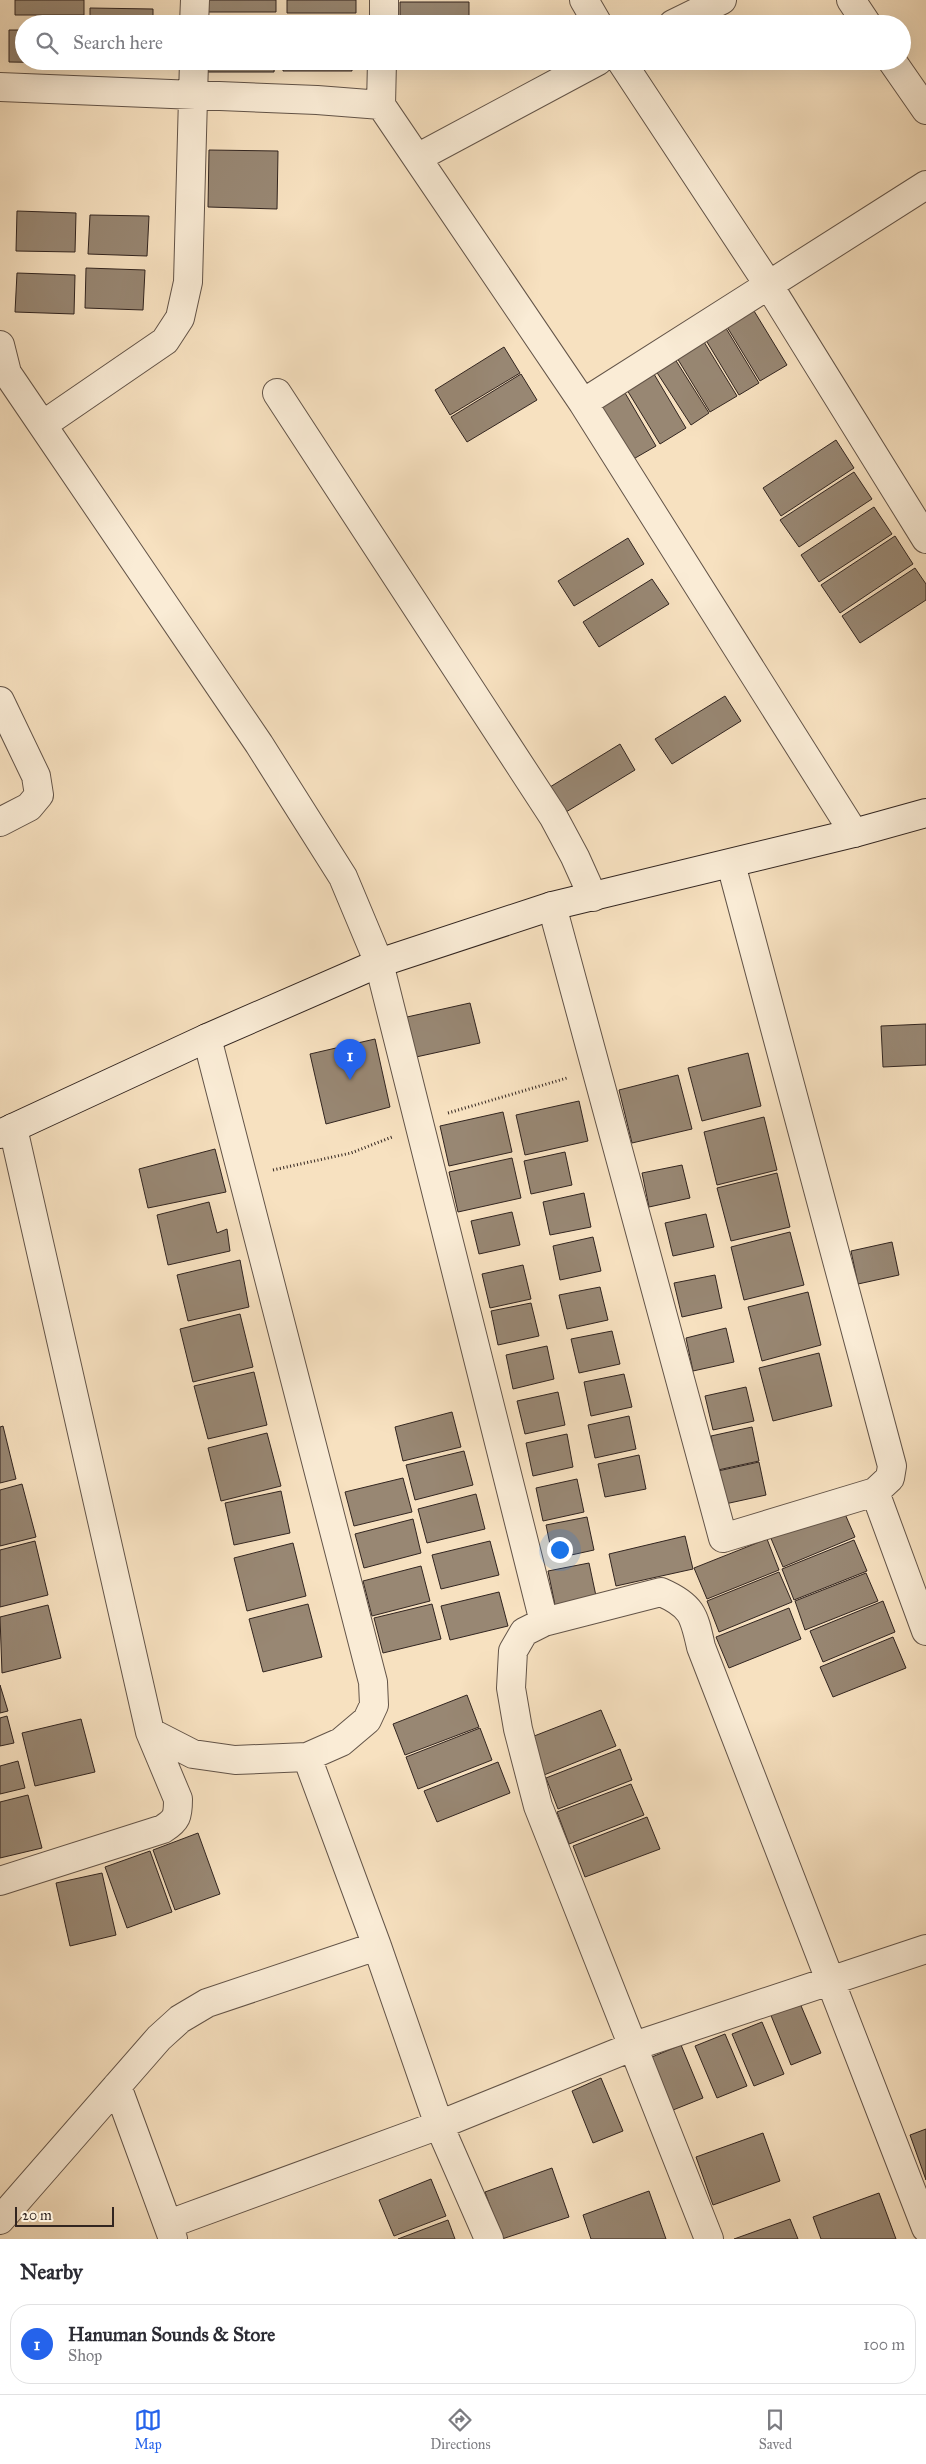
<!DOCTYPE html>
<html lang="en">
<head>
<meta charset="utf-8">
<style>
	body { margin:0; font-family:"IM FELL Great Primer",serif; background:#f2f2f3; color:#2b2b33 }
	.scale { position:absolute; left:15px; bottom:12px; width:99px; box-sizing:border-box; padding-left:5px; border:2px solid #322520; border-top:0; font-size:14px; line-height:18px; white-space:nowrap; color:#322520; -webkit-text-stroke:4px #faecd6; paint-order:stroke }
	.you { position:absolute; left:559px; top:1549px; width:18px; height:18px; margin:-12px; border:4px solid #fff; border-radius:50%; background:#1a73e8; box-shadow:0 0 0 8px #1a73e833 }
	.badge { display:grid; place-items:center; width:32px; height:32px; border-radius:50%; background:#2563eb; color:#fff; font-size:16px; font-weight:700 }
	.pin { position:absolute; translate:-50% -41px; filter:drop-shadow(0 1px 2px #0008) }
	.pin::after { content:''; position:absolute; top:26px; width:18px; height:15px; background:inherit; clip-path:polygon(0 0,100% 0,50% 100%) }
	.list { margin:0; padding:0; list-style:none }
	h2 { display:flex; justify-content:space-between; align-items:center; height:65px; margin:0; padding:0 20px; font-size:21px }
	h2 small { font-size:16px; font-weight:400; color:#7c7c81 }
	.list li { display:grid; grid-template-columns:32px 1fr auto; gap:15px; align-items:center; box-sizing:border-box; height:80px; margin:0 10px 10px; padding:0 10px; border:1px solid #e1e1e2; border-radius:20px }
	.list b { display:block; font-size:19px; white-space:nowrap }
	.list p { margin:0; font-size:16px; white-space:nowrap; color:#7c7c81 }
	.list em { font-size:16px; font-style:normal; color:#7c7c81 }
	.icon { flex:none; width:28px; height:28px; fill:none; stroke:currentColor; stroke-width:2; stroke-linecap:round; stroke-linejoin:round }
	.map { position:relative; flex:none; width:926px; height:2239px; overflow:hidden }
	.search { position:absolute; background:#fff; box-shadow:0 5px 20px #0002; left:15px; right:15px; top:15px; height:55px; display:flex; align-items:center; gap:12px; box-sizing:border-box; padding:0 18px; border-radius:28px; color:#7c7c81; font-size:19px }
	.sheet { height:155px; background:#fff }
	nav { display:flex; justify-content:space-around; align-items:center; box-sizing:border-box; height:70px; border-top:1px solid #e1e1e2; background:#fff; font-size:14px; color:#7c7c81 }
	nav a { display:grid; justify-items:center; gap:2px }
	nav .on { color:#2563eb }
	.map>svg:first-child { display:block }
</style>
</head>
<body>
<div class="map">
<svg width="926" height="2239" viewBox="0 0 926 2239">
	<rect width="100%" height="100%" fill="#f7e1c0"/>
	<filter id="stains"><feTurbulence type="fractalNoise" baseFrequency=".004" numOctaves="4"/><feColorMatrix values="0 0 0 0 .2 0 0 0 0 .09 0 0 0 0 .02 0 0 0 .5 -.17"/></filter>
	<radialGradient id="worn" r=".72"><stop offset=".6" stop-color="#630" stop-opacity="0"/><stop offset="1" stop-color="#630" stop-opacity=".3"/></radialGradient>
	<path fill="#988773" stroke="#322520" d="M15,0H84V15H15Z
		M207,0H276V12H207Z
		M287,0H356V13H287Z
		M400,2H469V24H400Z
		M90,8L153,9V24H90Z
		M9,30H24V61L78,63L9,62Z
		M89,61H152V64Z
		M206,61H275L274,72H205Z
		M283,61H352V71H283Z
		M209,150L278,151L277,209L208,207Z
		M17,211L76,213L75,252L16,251Z
		M90,215L149,216L147,256L88,254Z
		M86,268L145,270L143,310L85,308Z
		M17,273L75,275L74,314L15,312Z
		M751,306L787,365L760,381L724,322Z
		M724,325L759,383L739,395L704,337Z
		M701,337L737,396L710,412L674,353Z
		M504,347L520,373L450,415L435,390Z
		M673,356L709,413L691,425L654,368Z
		M651,369L686,428L660,444L624,385Z
		M521,374L537,400L467,442L451,417Z
		M621,386L656,446L630,461L594,403Z
		M836,440L854,468L781,516L763,488Z
		M854,472L872,499L799,547L780,520Z
		M874,507L892,534L819,582L801,555Z
		M895,536L913,564L840,613L821,585Z
		M628,538L644,564L574,606L558,581Z
		M915,568L926,584V600L860,643L842,616Z
		M652,579L669,604L599,647L583,622Z
		M725,696L741,721L672,764L655,739Z
		M620,744L635,770L566,812L550,787Z
		M470,1003L480,1043L416,1057L407,1017Z
		M926,1024V1065L883,1067L881,1026Z
		M375,1039L390,1107L326,1124L310,1054Z
		M748,1053L761,1106L702,1121L688,1068Z
		M678,1075L692,1129L632,1143L619,1090Z
		M579,1101L588,1141L525,1155L516,1115Z
		M503,1112L512,1152L449,1166L440,1126Z
		M764,1117L777,1170L717,1185L704,1132Z
		M215,1149L226,1192L148,1208L139,1169Z
		M565,1152L572,1185L531,1194L524,1161Z
		M512,1158L521,1198L458,1212L449,1172Z
		M682,1165L690,1198L649,1207L642,1173Z
		M777,1173L790,1227L731,1241L717,1188Z
		M584,1193L591,1227L550,1235L543,1202Z
		M209,1202L217,1233L227,1229L230,1251L168,1265L157,1215Z
		M512,1212L520,1245L479,1254L471,1221Z
		M706,1214L714,1247L673,1256L665,1223Z
		M790,1232L804,1285L744,1300L731,1247Z
		M593,1237L601,1271L560,1280L553,1246Z
		M892,1242L899,1275L858,1284L851,1251Z
		M240,1260L249,1307L188,1321L177,1275Z
		M523,1265L531,1299L490,1308L482,1274Z
		M715,1275L722,1308L682,1317L674,1283Z
		M600,1287L608,1320L567,1329L559,1295Z
		M808,1292L821,1345L762,1361L748,1307Z
		M531,1303L539,1336L498,1345L491,1311Z
		M240,1314L253,1367L193,1382L180,1329Z
		M726,1328L734,1362L693,1371L686,1338Z
		M612,1331L620,1364L579,1373L571,1339Z
		M547,1346L554,1379L513,1389L506,1355Z
		M819,1353L832,1406L773,1421L759,1368Z
		M254,1372L267,1425L208,1439L194,1386Z
		M624,1374L632,1407L591,1416L584,1382Z
		M746,1387L754,1421L713,1430L705,1396Z
		M558,1392L565,1425L525,1434L517,1401Z
		M452,1412L461,1447L403,1461L395,1427Z
		M629,1416L636,1449L595,1458L588,1425Z
		M3,1426L16,1479L0,1483V1427Z
		M752,1427L759,1461L718,1470L711,1436Z
		M267,1433L281,1486L221,1501L208,1448Z
		M567,1434L573,1467L533,1476L526,1443Z
		M464,1451L473,1485L415,1500L406,1465Z
		M639,1455L646,1489L605,1497L598,1464Z
		M759,1462L766,1495L725,1504L718,1471Z
		M403,1478L412,1512L354,1526L345,1492Z
		M577,1479L584,1512L543,1521L536,1488Z
		M22,1484L36,1537L0,1546V1490Z
		M281,1491L290,1533L234,1545L225,1503Z
		M476,1494L485,1529L427,1543L418,1509Z
		M842,1507L855,1537L783,1567L770,1536Z
		M587,1517L594,1550L553,1559L546,1525Z
		M413,1519L421,1553L364,1568L355,1534Z
		M685,1536L693,1569L616,1586L609,1554Z
		M767,1539L779,1570L707,1599L694,1568Z
		M854,1540L867,1571L794,1600L782,1569Z
		M35,1541L48,1595L0,1607V1550Z
		M490,1541L499,1575L441,1589L432,1555Z
		M293,1543L306,1596L247,1611L234,1558Z
		M589,1563L596,1596L555,1605L548,1571Z
		M421,1566L430,1601L372,1616L363,1581Z
		M779,1572L792,1602L719,1632L707,1601Z
		M866,1573L878,1601L805,1630L795,1601Z
		M499,1592L508,1626L450,1640L441,1606Z
		M883,1601L895,1632L823,1662L810,1631Z
		M308,1604L322,1657L263,1672L249,1619Z
		M432,1604L441,1639L383,1653L374,1618Z
		M48,1605L61,1658L2,1673L0,1617Z
		M789,1608L801,1639L729,1668L716,1637Z
		M893,1637L906,1668L833,1697L820,1667Z
		M0,1685L8,1711L0,1713Z
		M467,1695L479,1727L405,1755L393,1724Z
		M601,1710L616,1746L544,1775L529,1738Z
		M7,1716L14,1743L0,1746V1718Z
		M81,1719L95,1772L35,1786L22,1733Z
		M480,1728L492,1760L418,1789L406,1757Z
		M620,1749L632,1780L558,1809L546,1778Z
		M18,1761L25,1788L0,1794V1766Z
		M498,1762L510,1793L437,1822L424,1791Z
		M631,1784L644,1815L569,1844L557,1812Z
		M28,1795L42,1848L0,1858V1802Z
		M647,1817L660,1849L585,1877L573,1846Z
		M198,1833L220,1894L175,1910L153,1850Z
		M150,1851L172,1912L127,1928L105,1867Z
		M102,1873L116,1935L70,1946L56,1883Z
		M799,2001L821,2053L791,2065L770,2013Z
		M762,2022L784,2074L754,2086L732,2034Z
		M725,2034L747,2086L717,2098L695,2046Z
		M681,2045L703,2098L673,2110L652,2057Z
		M601,2078L623,2131L593,2143L572,2091Z
		M926,2129V2180L910,2135Z
		M763,2133L780,2181L713,2205L696,2157Z
		M552,2168L569,2217L502,2239L485,2192Z
		M431,2179L446,2216L394,2236L379,2200Z
		M649,2191L666,2239H591L583,2215Z
		M879,2193L896,2239H821L813,2217Z
		M790,2219L798,2239H734Z
		M448,2220L455,2239H398Z"/>
	<g fill="none" stroke-linecap="round" stroke-linejoin="round">
		<defs>
			<path id="street" d="M584,0L598,24
				M851,0L867,24
				M194,24L195,0
				M384,24V0
				M673,24L722,0
				M621,61L768,284L926,539
				M892,61L926,110
				M0,87L317,100L381,105L583,403L854,833
				M381,105L382,61
				M417,158L598,61
				M0,345L7,373L259,744L343,877L379,963L544,1622
				M277,393L553,816L575,857L593,897
				M583,403L926,185
				M44,424L165,341L180,318L188,282L194,61
				M0,701L36,776L39,795L29,807L0,822
				M552,906L723,1538L875,1492L890,1478L892,1466L731,864
				M875,1492L926,1631
				M150,1732L193,1754L235,1760L307,1757L341,1742L367,1720L374,1705L373,1682L207,1038
				M307,1757L377,1946L439,2125L489,2239
				M0,1881L163,1829C177,1820 178,1816 178,1799L150,1732L13,1128
				M117,2086L173,2239
				M0,2220L159,2038L180,2019L207,2003L377,1946
				M169,2224L439,2125L634,2046L926,1949
				M709,2239L538,1806L518,1729L511,1688L513,1651L524,1632L544,1622L661,1592C693,1606 694,1616 701,1647L926,2228"/>
			<path id="secondary" d="M0,1134L207,1038L379,963L552,906L854,833L926,813"/>
		</defs>
		<use href="#street" stroke="#635448" stroke-width="30"/>
		<use href="#secondary" stroke="#322520" stroke-width="30"/>
		<path stroke="#322520" stroke-width="3" stroke-dasharray="1 2.5" stroke-linecap="butt" d="M448,1113L567,1078
			M273,1170L351,1153L392,1137"/>
		<use href="#street" stroke="#faecd6" stroke-width="28"/>
		<use href="#secondary" stroke="#faecd6" stroke-width="28"/>
	</g>
	<rect width="100%" height="100%" filter="url(#stains)"/>
	<rect width="100%" height="100%" fill="url(#worn)"/>
</svg>
<div class="scale">20 m</div>
<div class="you"></div>
<div class="pin badge" style="left:350px;top:1080px">1</div>
<div class="search"><svg class="icon" aria-label="search" viewBox="0 0 24 24"><circle cx="10" cy="10" r="6"/><path d="M15 15l6 6"/></svg>Search here</div>
</div>
<section class="sheet">
<h2>Nearby<small></small></h2>
<ul class="list">
<li><span class="badge">1</span><div><b>Hanuman Sounds &amp; Store</b><p>Shop</p></div><em>100 m</em></li>
</ul>
</section>
<nav>
<a class="on"><svg class="icon" aria-label="map" viewBox="0 0 24 24"><path d="M3 6l6-2 6 2 6-2v14l-6 2-6-2-6 2zM9 4v14M15 6v14"/></svg>Map</a>
<a><svg class="icon" aria-label="directions" viewBox="0 0 24 24"><path d="M12 3l9 9-9 9-9-9zM9 14v-3h6M13 9l2 2-2 2"/></svg>Directions</a>
<a><svg class="icon" aria-label="saved" viewBox="0 0 24 24"><path d="M7 4h10v16l-5-4-5 4z"/></svg>Saved</a>
</nav>
</body>
</html>
